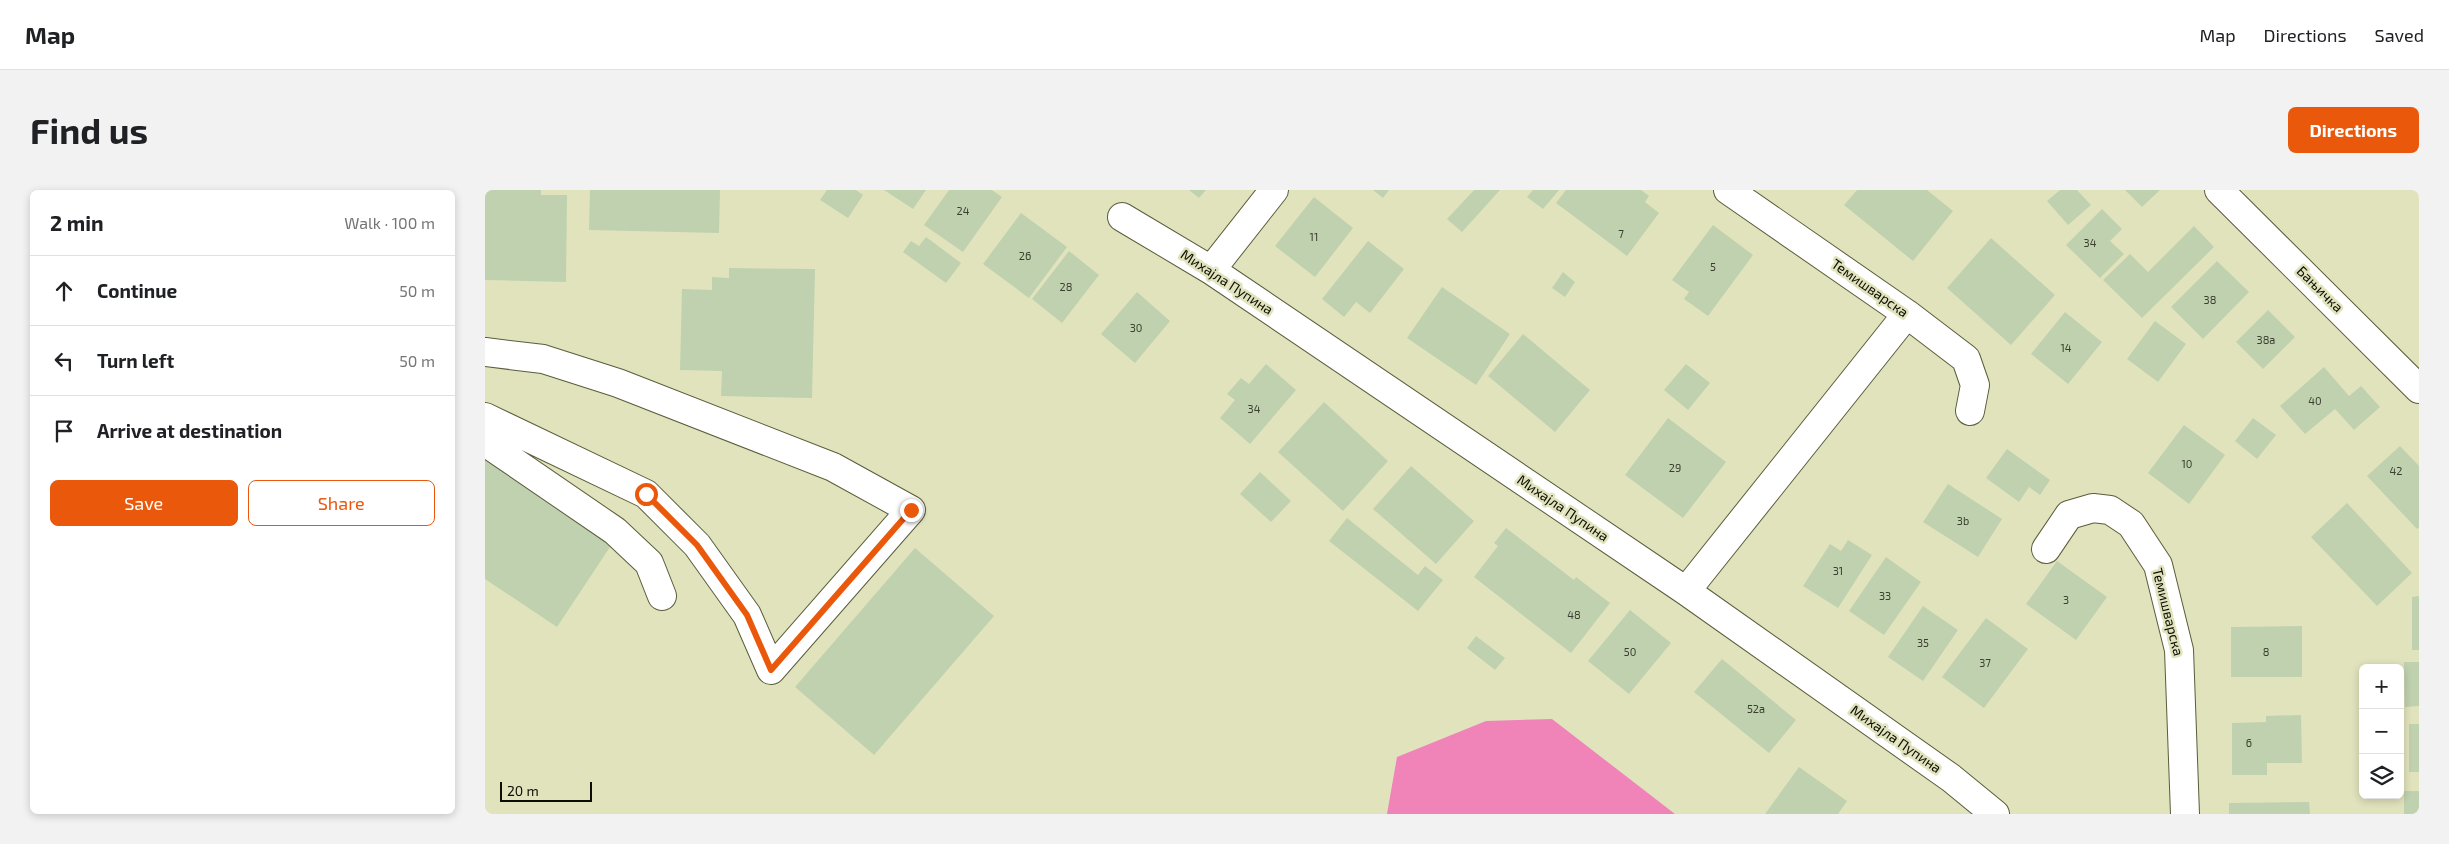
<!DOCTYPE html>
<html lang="en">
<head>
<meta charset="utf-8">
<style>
	body { margin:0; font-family:"Exo 2",sans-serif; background:#f2f2f2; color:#202124 }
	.controls { position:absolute; right:15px; bottom:15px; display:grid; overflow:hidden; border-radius:8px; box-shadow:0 2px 8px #0003 }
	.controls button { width:45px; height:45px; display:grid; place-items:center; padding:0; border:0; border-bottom:1px solid #e0e0e0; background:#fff; color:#202124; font:25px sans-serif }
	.scale { position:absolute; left:15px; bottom:12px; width:92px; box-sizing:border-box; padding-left:5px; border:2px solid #0d0d03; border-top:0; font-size:14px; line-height:18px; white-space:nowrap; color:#0d0d03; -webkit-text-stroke:4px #e1e3bd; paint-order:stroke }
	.stop { position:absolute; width:15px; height:15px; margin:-11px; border:4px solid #ea580c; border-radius:50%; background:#fff }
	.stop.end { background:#ea580c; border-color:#fff; box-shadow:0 1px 5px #0008 }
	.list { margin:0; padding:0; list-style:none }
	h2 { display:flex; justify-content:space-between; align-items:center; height:65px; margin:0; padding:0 20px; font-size:21px }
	h2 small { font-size:16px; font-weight:400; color:#757577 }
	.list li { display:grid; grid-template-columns:32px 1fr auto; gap:15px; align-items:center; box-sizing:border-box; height:70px; padding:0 20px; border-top:1px solid #e0e0e0 }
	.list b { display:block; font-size:19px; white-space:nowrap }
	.list em { font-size:16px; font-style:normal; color:#757577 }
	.actions { display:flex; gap:10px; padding:15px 20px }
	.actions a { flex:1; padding:11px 0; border:1px solid #ea580c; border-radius:8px; text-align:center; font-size:18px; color:#ea580c }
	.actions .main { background:#ea580c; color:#fff }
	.icon { flex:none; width:28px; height:28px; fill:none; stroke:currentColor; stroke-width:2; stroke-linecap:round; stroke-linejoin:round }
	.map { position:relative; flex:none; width:1934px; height:624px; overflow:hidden; border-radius:8px }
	header { display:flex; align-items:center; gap:30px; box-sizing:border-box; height:70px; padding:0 25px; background:#fff; border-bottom:1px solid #e0e0e0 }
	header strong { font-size:24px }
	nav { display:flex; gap:28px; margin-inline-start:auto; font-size:18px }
	.intro { display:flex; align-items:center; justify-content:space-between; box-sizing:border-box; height:120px; padding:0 30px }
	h1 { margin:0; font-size:35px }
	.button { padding:12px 22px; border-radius:8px; background:#ea580c; color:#fff; font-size:18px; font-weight:700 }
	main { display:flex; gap:30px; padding:0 30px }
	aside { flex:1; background:#fff; border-radius:8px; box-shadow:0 2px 8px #0003 }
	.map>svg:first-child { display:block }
</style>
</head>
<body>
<header>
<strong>Map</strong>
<nav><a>Map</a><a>Directions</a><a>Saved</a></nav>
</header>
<div class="intro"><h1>Find us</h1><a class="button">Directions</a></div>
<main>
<aside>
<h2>2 min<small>Walk · 100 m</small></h2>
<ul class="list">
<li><svg class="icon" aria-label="ahead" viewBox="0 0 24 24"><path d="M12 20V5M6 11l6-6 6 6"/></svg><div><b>Continue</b></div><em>50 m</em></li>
<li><svg class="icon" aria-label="left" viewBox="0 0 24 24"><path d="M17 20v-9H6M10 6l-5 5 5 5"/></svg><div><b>Turn left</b></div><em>50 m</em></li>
<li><svg class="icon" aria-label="arrive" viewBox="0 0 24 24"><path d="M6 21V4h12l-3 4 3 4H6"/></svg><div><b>Arrive at destination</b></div></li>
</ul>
<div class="actions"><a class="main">Save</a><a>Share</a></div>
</aside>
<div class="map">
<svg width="1934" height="624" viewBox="0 0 1934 624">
	<rect width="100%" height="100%" fill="#e1e3bd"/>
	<path fill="#f084b9" d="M1067,529L1190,624H902L912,567L1001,531Z"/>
	<path fill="#bfd1af" d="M0,0H56V5H82L81,92L0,90Z
		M105,0H235L234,43L104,40Z
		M342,0H371L378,5L363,28L335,10Z
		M399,0H441L428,19Z
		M464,0H507L517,7L478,62L439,35Z
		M704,0H721L714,8Z
		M888,0H904L898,8Z
		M989,0H1015L977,42L962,29Z
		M1048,0H1074L1058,19L1042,7Z
		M1081,0H1156L1164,6L1160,12L1174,23L1142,66L1071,13Z
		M1372,0H1442L1468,21L1428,71L1359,15Z
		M1575,0H1592L1606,15L1583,35L1562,11Z
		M1640,0H1675L1657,17Z
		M829,7L868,38L830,87L790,56Z
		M1617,19L1637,39L1625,51L1639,64L1615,88L1581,55Z
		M536,23L582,57L544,108L498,74Z
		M1228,35L1268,65L1223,126L1199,109L1204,102L1187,90Z
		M1709,36L1729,57L1657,128L1618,90L1645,64L1663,82Z
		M441,47L476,73L461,93L418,62L426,51L434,56Z
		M1506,48L1570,105L1526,155L1462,98Z
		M883,51L919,79L885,123L871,112L859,127L837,109Z
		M584,61L614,85L577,133L547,109Z
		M1732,71L1764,102L1718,149L1686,117Z
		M244,78L330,79L327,208L236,206L237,181L195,180L197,99L227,100V87L244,88Z
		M1078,82L1090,92L1080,107L1067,98Z
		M957,97L1025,144L991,195L922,148Z
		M652,102L685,131L650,173L616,144Z
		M1783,120L1810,147L1778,179L1751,152Z
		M1580,122L1617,152L1583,194L1546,164Z
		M1670,131L1701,154L1673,192L1642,169Z
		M1038,144L1105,200L1070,242L1003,186Z
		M781,174L811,200L765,254L735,228L750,210L742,204L756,188L764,194Z
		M1201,174L1225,193L1203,220L1179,200Z
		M1839,177L1864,206L1876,196L1895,217L1869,240L1850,219L1820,244L1795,216Z
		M839,212L903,271L858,321L793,262Z
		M1183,228L1241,272L1198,328L1140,285Z
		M1768,228L1791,245L1772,269L1750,251Z
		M1699,235L1740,265L1704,314L1663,283Z
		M1915,256L1934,276V337L1932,339L1882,286Z
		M1522,259L1565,290L1555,305L1544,297L1534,312L1501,288Z
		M0,265L129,351L72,437L0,389Z
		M926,276L989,331L951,374L888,319Z
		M775,282L806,311L786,332L755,304Z
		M1463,294L1517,329L1493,367L1438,332Z
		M1862,313L1927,383L1892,416L1826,347Z
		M862,328L933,385L940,376L958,390L933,421L844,351Z
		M1021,338L1089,390L1091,387L1125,413L1086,463L989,387L1013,356L1009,353Z
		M1363,350L1387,365L1353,418L1318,396L1345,354L1356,361Z
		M430,358L509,426L389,565L310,497Z
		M1401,367L1436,392L1399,445L1364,421Z
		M1572,371L1622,407L1591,450L1541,414Z
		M1934,406V460H1927V407Z
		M1438,416L1473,440L1438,491L1403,467Z
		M1145,420L1186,453L1144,504L1103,471Z
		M1501,428L1543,459L1499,518L1457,487Z
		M1817,436V487H1746V437Z
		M991,446L1020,468L1010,480L982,458Z
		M1237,469L1311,530L1284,563L1209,502Z
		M1919,472H1934V516L1920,517Z
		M1816,525L1817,573H1782V585H1747V533L1781,532V526Z
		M1924,534H1934V582H1924Z
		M1314,577L1362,611L1353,624H1280Z
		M1919,601H1934V624H1919Z
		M1824,612L1825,624H1744V613Z"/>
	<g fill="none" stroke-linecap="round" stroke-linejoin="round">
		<defs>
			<path id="minor" d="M1243,0L1422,124L1481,169L1490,195L1485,221
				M1734,0L1934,199
				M637,27L726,80L1201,401L1466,588L1510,624
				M726,80L789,0
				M0,162L58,169L133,193L348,277L426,320L286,480L262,425L212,355L161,304L0,227
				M0,252L130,341L164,373L177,406
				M1561,359L1584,325L1608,318L1625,320L1646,334L1673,375L1694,460L1700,624
				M1201,401L1422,124"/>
		</defs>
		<use href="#minor" stroke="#5b5c3b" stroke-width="30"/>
		<use href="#minor" stroke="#fff" stroke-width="28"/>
	</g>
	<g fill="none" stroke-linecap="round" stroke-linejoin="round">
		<path stroke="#ea580c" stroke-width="6" d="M161,304L212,355L262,425L286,480L426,320"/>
	</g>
	<g text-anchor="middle" stroke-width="5" stroke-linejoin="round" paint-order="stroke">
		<g font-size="11" fill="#3a3e2e">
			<text x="478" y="25">24</text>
			<text x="1136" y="48">7</text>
			<text x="829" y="51">11</text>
			<text x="1605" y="57">34</text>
			<text x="540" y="70">26</text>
			<text x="1228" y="81">5</text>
			<text x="581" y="101">28</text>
			<text x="1725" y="114">38</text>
			<text x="651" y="142">30</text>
			<text x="1781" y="154">38a</text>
			<text x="1581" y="162">14</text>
			<text x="1830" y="215">40</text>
			<text x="769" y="223">34</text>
			<text x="1702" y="278">10</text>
			<text x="1190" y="282">29</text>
			<text x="1911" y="285">42</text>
			<text x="1478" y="335">3b</text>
			<text x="1353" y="385">31</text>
			<text x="1400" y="410">33</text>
			<text x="1581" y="414">3</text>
			<text x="1089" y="429">48</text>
			<text x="1438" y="457">35</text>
			<text x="1145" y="466">50</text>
			<text x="1781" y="466">8</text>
			<text x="1500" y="477">37</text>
			<text x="1271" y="523">52a</text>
			<text x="1764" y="557">6</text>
		</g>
		<g font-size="14" fill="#0d0d03" stroke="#e1e3bd">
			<text transform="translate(742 92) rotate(33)" y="5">Михајла Пупина</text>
			<text transform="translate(1385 98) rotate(35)" y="5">Темишварска</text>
			<text transform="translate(1835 99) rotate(45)" y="5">Бањичка</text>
			<text transform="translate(1078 318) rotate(34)" y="5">Михајла Пупина</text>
			<text transform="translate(1683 422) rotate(76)" y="5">Темишварска</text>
			<text transform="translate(1411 549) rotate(35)" y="5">Михајла Пупина</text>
		</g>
	</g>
</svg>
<div class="controls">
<button>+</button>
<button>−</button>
<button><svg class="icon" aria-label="layers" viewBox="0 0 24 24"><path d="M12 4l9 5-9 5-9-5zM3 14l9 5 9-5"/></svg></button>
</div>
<div class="scale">20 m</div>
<div class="stop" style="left:161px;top:304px"></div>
<div class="stop end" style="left:426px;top:320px"></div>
</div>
</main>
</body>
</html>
